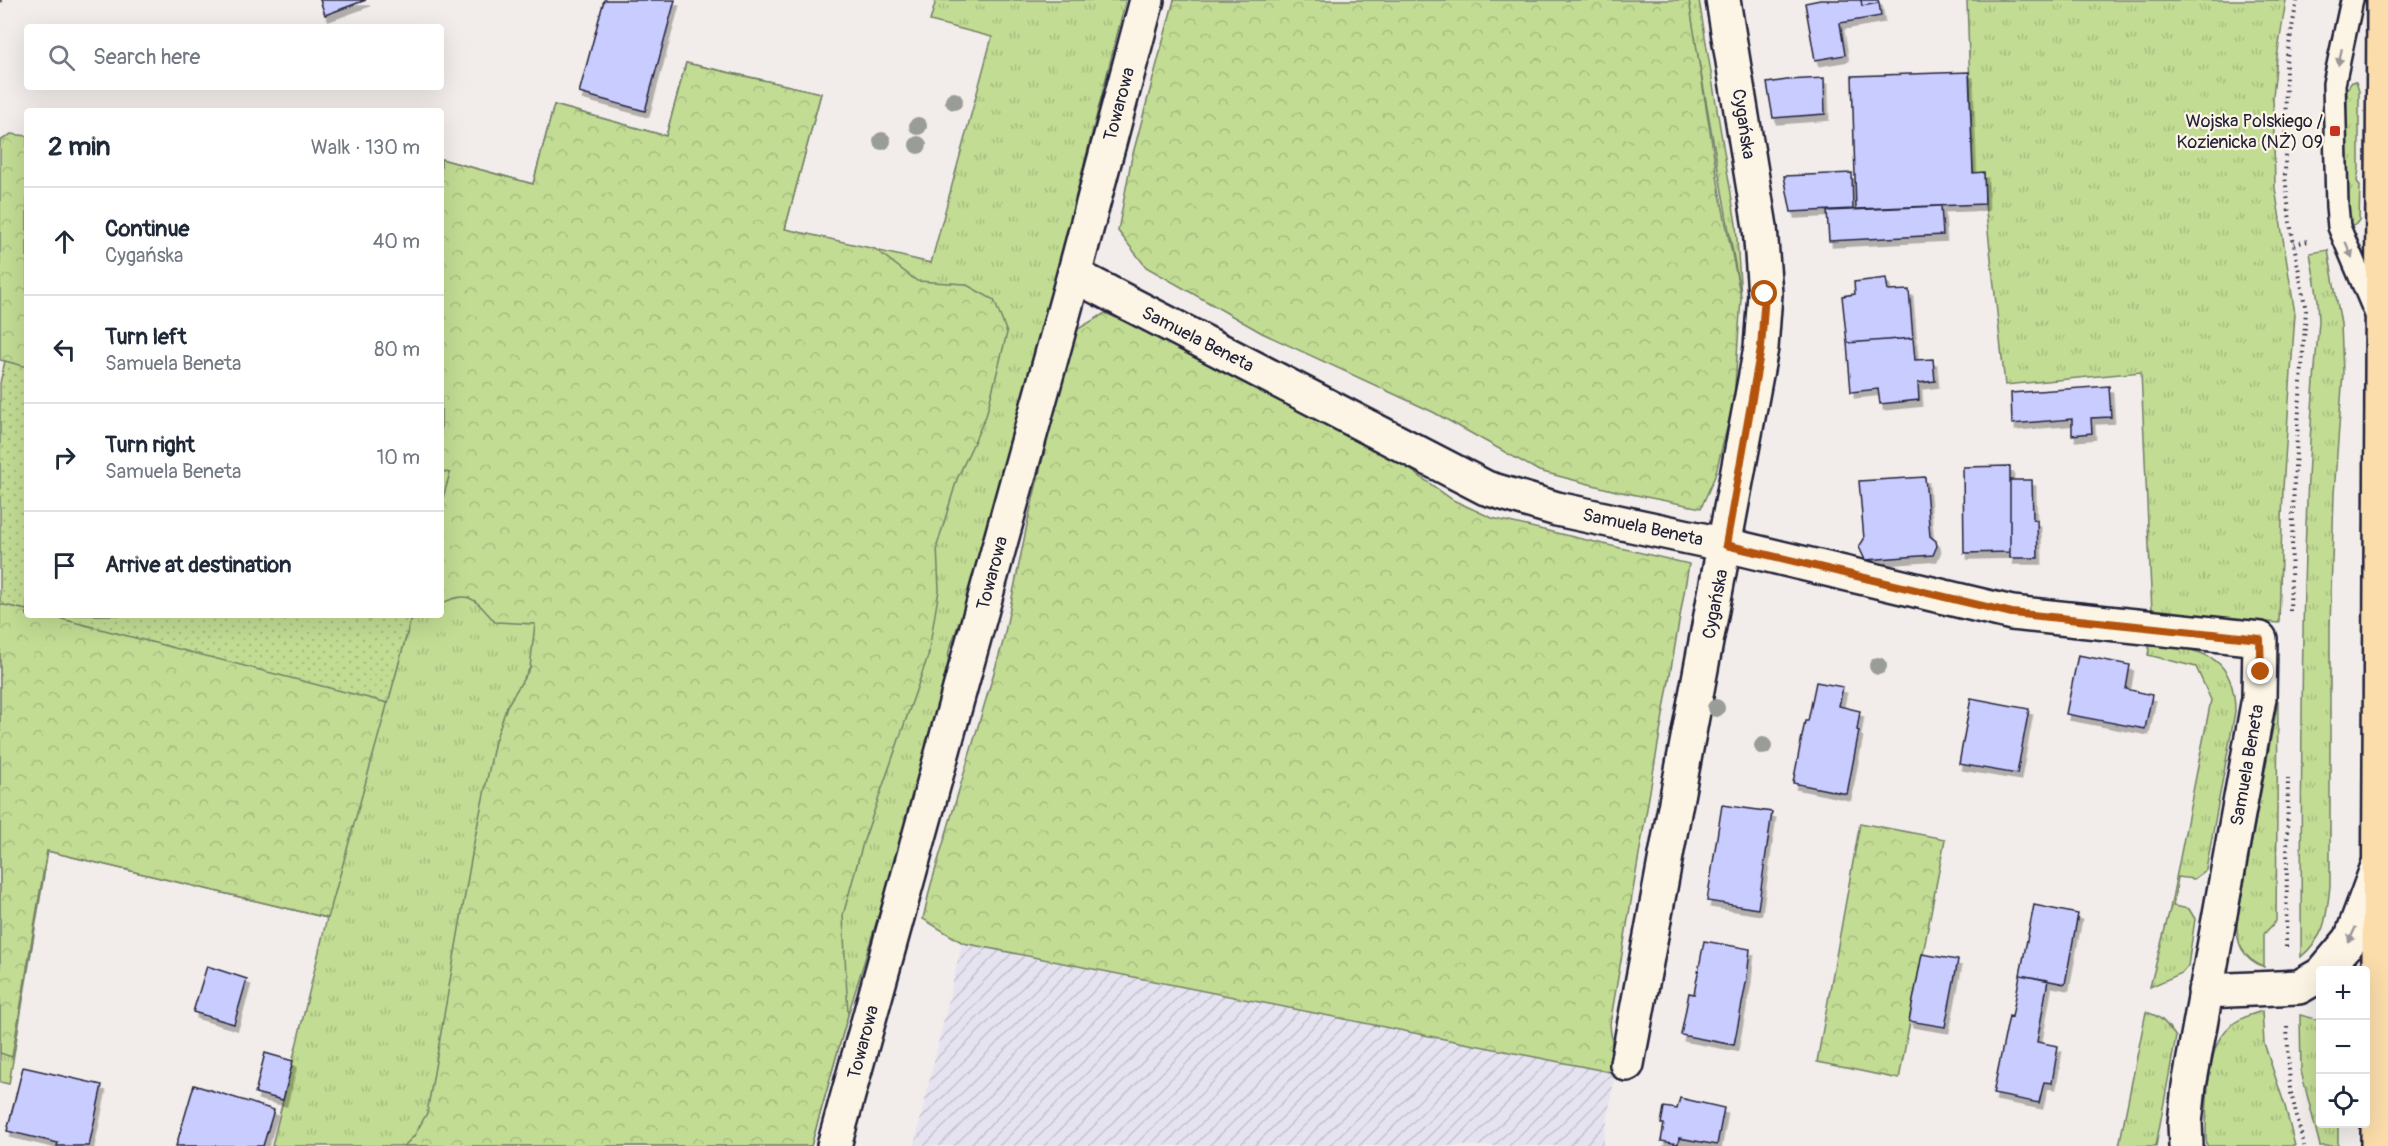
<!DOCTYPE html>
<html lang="en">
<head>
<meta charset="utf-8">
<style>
	body { margin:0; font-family:Pangolin,sans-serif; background:#f2f2f3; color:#1f2937 }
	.controls { position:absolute; right:18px; bottom:18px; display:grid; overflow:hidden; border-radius:6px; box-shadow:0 6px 24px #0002 }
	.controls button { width:54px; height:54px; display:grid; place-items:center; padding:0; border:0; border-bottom:2px solid #e0e1e3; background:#fff; color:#1f2937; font:30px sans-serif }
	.stop { position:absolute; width:18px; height:18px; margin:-14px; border:4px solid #b45309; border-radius:50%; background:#fff }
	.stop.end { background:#b45309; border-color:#fff; box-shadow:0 2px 6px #0008 }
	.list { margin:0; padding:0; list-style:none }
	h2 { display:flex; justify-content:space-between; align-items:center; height:78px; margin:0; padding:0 24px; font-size:26px }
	h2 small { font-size:20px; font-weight:400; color:#747a83 }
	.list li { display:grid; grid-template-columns:39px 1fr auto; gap:18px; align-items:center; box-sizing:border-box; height:108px; padding:0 24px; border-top:2px solid #e0e1e3 }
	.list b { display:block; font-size:22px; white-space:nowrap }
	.list p { margin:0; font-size:20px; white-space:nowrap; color:#747a83 }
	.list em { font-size:20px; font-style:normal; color:#747a83 }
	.icon { flex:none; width:33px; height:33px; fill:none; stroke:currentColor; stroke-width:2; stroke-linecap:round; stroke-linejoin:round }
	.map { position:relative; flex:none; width:2388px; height:1146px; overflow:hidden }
	.search { position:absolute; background:#fff; box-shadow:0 6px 24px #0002; left:24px; top:24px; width:420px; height:66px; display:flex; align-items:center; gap:15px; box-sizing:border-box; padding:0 21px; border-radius:6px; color:#747a83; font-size:22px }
	.panel { position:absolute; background:#fff; box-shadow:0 6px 24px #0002; left:24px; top:108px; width:420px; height:510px; border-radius:6px }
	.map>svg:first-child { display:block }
</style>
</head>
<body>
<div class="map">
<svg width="2388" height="1146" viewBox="0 0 2388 1146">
	<defs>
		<pattern id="industrial-furrows" width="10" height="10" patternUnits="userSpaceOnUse" patternTransform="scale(1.5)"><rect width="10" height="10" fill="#e6e3f0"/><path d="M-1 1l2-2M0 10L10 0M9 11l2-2" fill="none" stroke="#c5c2cf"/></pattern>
		<pattern id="grass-tufts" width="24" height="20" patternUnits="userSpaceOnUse" patternTransform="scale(1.5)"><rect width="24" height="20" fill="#c2dc93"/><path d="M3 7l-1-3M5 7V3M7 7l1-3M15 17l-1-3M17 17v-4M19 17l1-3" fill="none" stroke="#a6bc80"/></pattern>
		<pattern id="forest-crowns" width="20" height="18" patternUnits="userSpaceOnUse" patternTransform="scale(1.5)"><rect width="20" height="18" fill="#c2dc93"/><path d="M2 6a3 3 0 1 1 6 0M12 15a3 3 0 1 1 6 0" fill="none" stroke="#a6bc80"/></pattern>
		<pattern id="park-dots" width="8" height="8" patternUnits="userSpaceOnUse" patternTransform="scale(1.5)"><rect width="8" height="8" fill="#c2dc93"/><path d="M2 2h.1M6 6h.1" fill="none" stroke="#a6bc80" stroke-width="1.8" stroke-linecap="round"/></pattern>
		<filter id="shadow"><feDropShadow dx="3.5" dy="6" stdDeviation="0" flood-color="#0004"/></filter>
	</defs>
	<rect width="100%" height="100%" fill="#f2edea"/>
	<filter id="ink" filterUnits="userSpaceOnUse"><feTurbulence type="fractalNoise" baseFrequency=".0167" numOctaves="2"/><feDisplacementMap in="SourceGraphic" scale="12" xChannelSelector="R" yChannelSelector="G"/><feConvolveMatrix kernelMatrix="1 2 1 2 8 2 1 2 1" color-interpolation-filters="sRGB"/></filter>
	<g filter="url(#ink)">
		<path fill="url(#industrial-furrows)" d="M962,943L1615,1073L1603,1146H914Z"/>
		<path fill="url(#grass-tufts)" stroke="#727f67" stroke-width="1.5" d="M936,0H1126L1038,345L1001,505L949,651L944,700L848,1015L811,1146H272L327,918L48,851L9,1084L0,1082V604L27,610V615H46L117,633L441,615V159L533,184L554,105L666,136L686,63L821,93L785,229L931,263L992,37L930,21Z
			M1688,0H1699L1736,224L1741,298Z
			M1967,0H2286L2277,57L2273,97L2275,188L2295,314L2283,488L2279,623L2152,612L2141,372L2005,385L1985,204L1984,173H1973Z
			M2352,82H2356L2359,91V169L2357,181L2360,186L2359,220L2356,224L2350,225L2345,199L2347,89Z
			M2328,250L2341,324L2343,373L2334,494L2330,627V886C2326,918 2327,934 2301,957C2302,745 2299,533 2319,322L2318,300L2310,253Z
			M2150,642C2198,651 2235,651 2235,712L2206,870L2194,879L2178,877L2173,906L2189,909L2195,919L2188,966L2182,973L2150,987L2170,909L2211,700L2196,667L2148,655Z
			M2278,700L2276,921L2264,934V967C2242,958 2236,943 2237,921Z
			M2262,1011L2264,1043L2285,1106L2295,1146H2207L2206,1137C2206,1112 2207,1055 2222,1035C2232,1021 2246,1016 2262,1011Z
			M2146,1012C2161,1016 2167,1024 2176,1037L2156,1146H2119Z
			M2300,1015L2320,1020V1124H2338V1146H2320L2301,1071Z"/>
		<path fill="url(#forest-crowns)" stroke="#727f67" stroke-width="1.5" d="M1174,0H1689L1720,194L1741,298L1734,400L1715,476L1701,508L1616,491L1539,471L1433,412L1262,333L1146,267L1118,231L1131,161Z
			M686,63L821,93L785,229L875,249L917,281L965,284L994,300L1007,333L986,416L957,479L937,546L939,590L928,656L863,843L843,915L848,1015L811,1146H404L414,1136L427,1113L475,837L495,741L507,706L530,668L535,624L495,622C476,601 470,588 441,604V159L533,184L554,105L666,136Z
			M11,134L27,136V367L0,360V141Z
			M1105,313L1158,336L1216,369L1401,463L1453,500L1492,518L1689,564L1610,1024L1615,1073L963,943L923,919L930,888L1003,642L1028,520L1073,332Z
			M0,604L27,610V615H422L410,622L328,918L47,851L12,1057L0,1053Z
			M1860,823L1945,839L1899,1079L1817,1062Z"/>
		<path fill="url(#park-dots)" stroke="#727f67" stroke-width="1.5" d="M5,361L27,367V610L0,604V383Z
			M441,471L450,473L441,505Z
			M46,615H412L388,703Z"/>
		<path fill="#c9ccff" stroke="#22223b" stroke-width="1.5" filter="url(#shadow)" d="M320,0H366L325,15Z
			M604,0H675L645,111L579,93Z
			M1820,0H1861L1862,6L1879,3L1881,16L1840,23L1845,55L1815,60L1805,3Z
			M1861,0H1878L1879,3L1862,6Z
			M1969,72L1973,173L1984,172L1985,204L1856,209L1852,76Z
			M1824,78L1825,114L1773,118L1767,83L1787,80Z
			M1852,173L1853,209L1791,212L1784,176Z
			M1941,206L1943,235L1829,241L1827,211Z
			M1886,278L1888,291L1909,290L1913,338L1847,343L1842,296L1855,294L1854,282Z
			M1913,338L1915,360L1933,359L1935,381L1918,383L1919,400L1880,404L1878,389L1851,392L1847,343Z
			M2109,386L2111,417L2091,418L2092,433L2072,435V419L2012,424L2011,393Z
			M2010,466V552L1964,553L1963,467Z
			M1925,477L1930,536L1936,541L1937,546L1933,555L1865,560L1859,547L1864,539L1859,481Z
			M2010,480H2032L2033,519L2037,520L2038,558H2010Z
			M2078,655L2130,665L2126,689L2152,695L2145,729L2066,714Z
			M1816,682L1843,687L1839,706L1860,711L1857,730L1859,731L1847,794L1793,783L1805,721H1808Z
			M1971,698L2029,709L2017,774L1959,764Z
			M1722,805L1772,812L1758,909L1707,901Z
			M2034,905L2078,914L2065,984L2020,975Z
			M1704,941L1750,949L1747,978L1734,1045L1681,1035L1689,993L1694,994Z
			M1922,954L1958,960L1945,1027L1909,1021Z
			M207,966L247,979L234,1024L193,1012Z
			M2020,975L2048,980L2037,1042L2058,1046L2052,1083L2044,1082L2039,1103L1993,1094L2009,1016L2012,1017Z
			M265,1053L293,1061L283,1100L255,1093Z
			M23,1067L102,1085L89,1146H57L58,1143L7,1131Z
			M194,1085L274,1110L263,1146H176Z
			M1680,1098L1724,1108L1717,1145L1679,1138L1678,1144L1661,1141L1664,1124H1661L1664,1107L1677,1109Z"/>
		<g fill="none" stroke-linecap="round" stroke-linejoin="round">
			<defs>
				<path id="lane" d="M2352,0L2334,84L2337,206L2339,227L2377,317"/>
				<path id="street" d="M1074,275L1486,488L1557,509L1726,545L2012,613L2260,639L2259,698L2189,1086L2185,1123L2186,1146
					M2325,970L2351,939L2378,866
					M2205,991L2299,987L2320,975
					M1627,1064L1761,348L1765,294L1760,227L1723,0
					M834,1146L1074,275L1147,0"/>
				<path id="primary" d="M2378,1146L2384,0"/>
			</defs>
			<use href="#lane" stroke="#22223b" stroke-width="26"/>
			<use href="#street" stroke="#22223b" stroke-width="38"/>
			<use href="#primary" stroke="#22223b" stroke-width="38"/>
			<path stroke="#22223b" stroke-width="4" stroke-dasharray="1.5 4.5" stroke-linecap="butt" d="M0,1L2,0
				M2294,244L2308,241
				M2290,611L2294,481L2306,311L2290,222L2285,176L2286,62L2297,0
				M2286,947L2288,778
				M2287,1027L2290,1089L2304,1146"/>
			<use href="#lane" stroke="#fcf5e5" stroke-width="21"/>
			<use href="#street" stroke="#fcf5e5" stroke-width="33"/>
			<use href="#primary" stroke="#fbddab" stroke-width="33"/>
		</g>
		<g fill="#9a9c98">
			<circle cx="954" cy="101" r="9"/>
			<circle cx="918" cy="126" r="9"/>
			<circle cx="882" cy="141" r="9"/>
			<circle cx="918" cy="145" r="9"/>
			<circle cx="1878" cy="666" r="9"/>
			<circle cx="1716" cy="708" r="9"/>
			<circle cx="1763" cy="746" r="9"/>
		</g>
		<defs><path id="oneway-solid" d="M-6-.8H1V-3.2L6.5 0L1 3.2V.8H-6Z" transform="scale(1.5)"/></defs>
		<g fill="#9a9698">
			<use href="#oneway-solid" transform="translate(2340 57) rotate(102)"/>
			<use href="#oneway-solid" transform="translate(2349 250) rotate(67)"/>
			<use href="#oneway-solid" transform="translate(2352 935) rotate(115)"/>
		</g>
	</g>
	<g fill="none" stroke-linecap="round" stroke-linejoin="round" filter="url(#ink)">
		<path stroke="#b45309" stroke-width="8" d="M1765,294L1761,348L1726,545L2012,613L2260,639L2261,672"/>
	</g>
	<rect fill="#c8321e" stroke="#fcf5e5" stroke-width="2" x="2329" y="125" width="12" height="12" rx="3"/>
	<g text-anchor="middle" stroke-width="4.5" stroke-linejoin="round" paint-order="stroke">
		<g font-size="18" fill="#22223b" stroke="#fcf5e5">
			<text transform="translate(1119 104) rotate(-75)" y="6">Towarowa</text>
			<text transform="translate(1744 124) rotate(81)" y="6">Cygańska</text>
			<text transform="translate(1198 339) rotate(27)" y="6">Samuela Beneta</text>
			<text transform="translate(1643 527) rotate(12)" y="6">Samuela Beneta</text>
			<text transform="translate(992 573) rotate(-75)" y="6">Towarowa</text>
			<text transform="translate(1715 604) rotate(-79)" y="6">Cygańska</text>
			<text transform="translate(2247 765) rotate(-80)" y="6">Samuela Beneta</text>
			<text transform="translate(863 1042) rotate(-75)" y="6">Towarowa</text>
		</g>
		<g font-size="18" fill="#22223b" stroke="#fcf5e5" text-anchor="end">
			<text x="2323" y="127">Wojska Polskiego /<tspan x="2323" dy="21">Kozienicka (NŻ) 09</tspan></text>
		</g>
	</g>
</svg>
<div class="controls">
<button>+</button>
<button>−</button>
<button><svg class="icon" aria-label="locate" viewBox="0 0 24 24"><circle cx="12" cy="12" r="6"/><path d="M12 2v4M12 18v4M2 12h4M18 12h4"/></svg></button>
</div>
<div class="stop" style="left:1765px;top:294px"></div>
<div class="stop end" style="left:2261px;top:672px"></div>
<div class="search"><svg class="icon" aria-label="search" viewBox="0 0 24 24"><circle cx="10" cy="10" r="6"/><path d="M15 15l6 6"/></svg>Search here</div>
<section class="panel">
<h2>2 min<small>Walk · 130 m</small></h2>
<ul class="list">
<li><svg class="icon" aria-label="ahead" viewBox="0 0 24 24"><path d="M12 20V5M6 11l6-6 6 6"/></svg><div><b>Continue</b><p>Cygańska</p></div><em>40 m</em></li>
<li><svg class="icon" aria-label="left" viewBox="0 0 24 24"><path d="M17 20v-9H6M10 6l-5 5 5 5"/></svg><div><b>Turn left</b><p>Samuela Beneta</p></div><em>80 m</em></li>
<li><svg class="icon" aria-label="right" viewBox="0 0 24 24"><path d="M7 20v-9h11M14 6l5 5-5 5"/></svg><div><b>Turn right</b><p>Samuela Beneta</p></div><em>10 m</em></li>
<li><svg class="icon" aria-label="arrive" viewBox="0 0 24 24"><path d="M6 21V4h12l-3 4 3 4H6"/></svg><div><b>Arrive at destination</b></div></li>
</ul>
</section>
</div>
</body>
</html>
